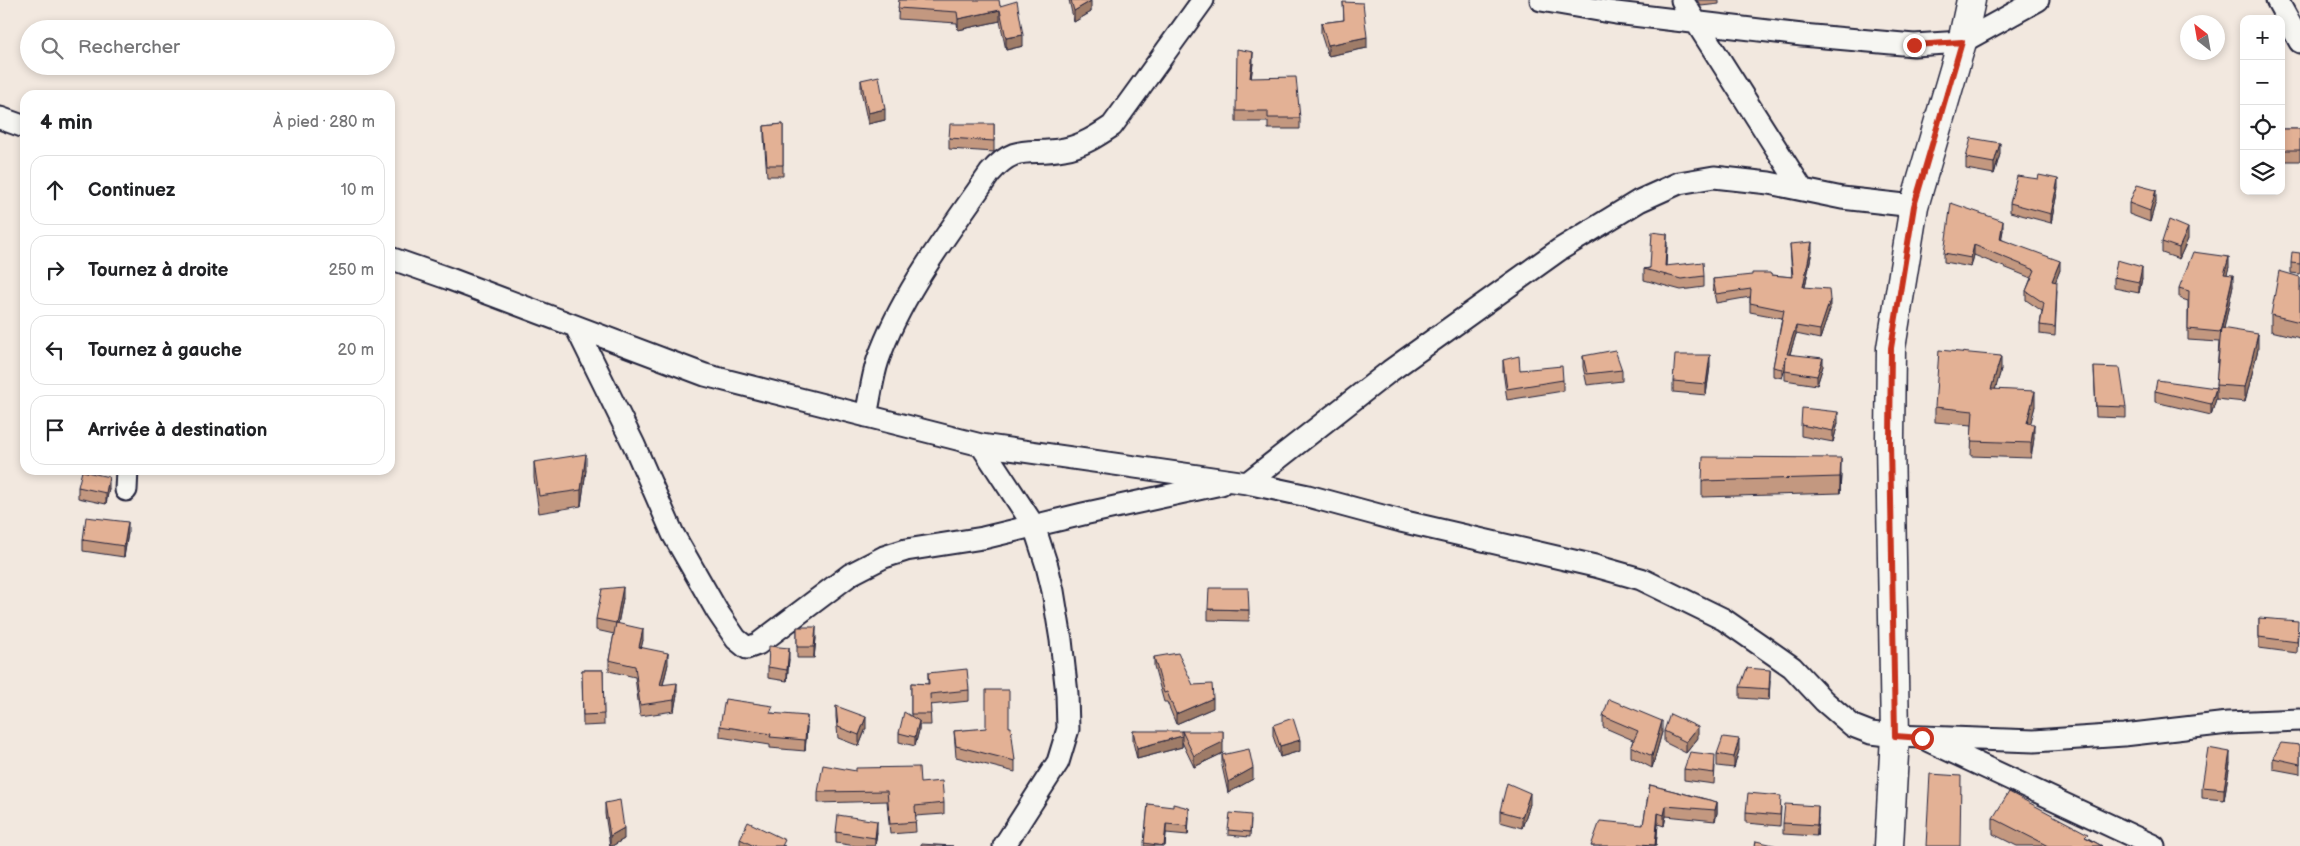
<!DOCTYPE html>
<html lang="fr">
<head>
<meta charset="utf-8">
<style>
	body { margin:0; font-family:"Balsamiq Sans",sans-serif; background:#f2f2f2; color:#202124 }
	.controls { position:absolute; right:15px; top:15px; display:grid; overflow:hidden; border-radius:10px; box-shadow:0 2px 8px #0003 }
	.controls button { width:45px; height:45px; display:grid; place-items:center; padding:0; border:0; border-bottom:1px solid #e0e0e0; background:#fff; color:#202124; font:25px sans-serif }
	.compass { position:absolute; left:2180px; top:15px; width:45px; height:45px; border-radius:50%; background:#fff; box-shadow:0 2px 8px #0003; rotate:329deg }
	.stop { position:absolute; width:15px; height:15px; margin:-11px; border:4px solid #c8321e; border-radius:50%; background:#fff }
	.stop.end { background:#c8321e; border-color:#fff; box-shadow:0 1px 5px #0008 }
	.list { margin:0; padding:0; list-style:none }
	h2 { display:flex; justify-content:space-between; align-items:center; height:65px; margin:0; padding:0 20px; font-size:21px }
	h2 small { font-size:16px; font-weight:400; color:#757577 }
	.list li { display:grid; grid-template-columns:32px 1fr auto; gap:15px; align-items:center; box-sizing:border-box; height:70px; margin:0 10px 10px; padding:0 10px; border:1px solid #e0e0e0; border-radius:15px }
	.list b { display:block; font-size:19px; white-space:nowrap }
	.list em { font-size:16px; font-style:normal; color:#757577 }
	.icon { flex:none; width:28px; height:28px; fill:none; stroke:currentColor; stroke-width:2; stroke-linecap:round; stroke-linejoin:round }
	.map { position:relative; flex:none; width:2300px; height:846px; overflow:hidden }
	.search { position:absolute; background:#fff; box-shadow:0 2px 8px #0003; left:20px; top:20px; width:375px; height:55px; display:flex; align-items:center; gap:12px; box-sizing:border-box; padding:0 18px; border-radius:28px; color:#757577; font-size:19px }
	.panel { position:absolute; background:#fff; box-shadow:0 2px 8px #0003; left:20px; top:90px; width:375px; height:385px; border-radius:15px }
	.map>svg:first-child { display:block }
</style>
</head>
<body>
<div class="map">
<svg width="2300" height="846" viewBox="0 0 2300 846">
	<rect width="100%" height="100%" fill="#f2e8df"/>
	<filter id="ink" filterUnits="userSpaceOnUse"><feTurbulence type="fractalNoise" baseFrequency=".02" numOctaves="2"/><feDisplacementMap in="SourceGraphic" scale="10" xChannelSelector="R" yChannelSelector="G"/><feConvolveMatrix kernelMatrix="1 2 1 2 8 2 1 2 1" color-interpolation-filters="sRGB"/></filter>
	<g filter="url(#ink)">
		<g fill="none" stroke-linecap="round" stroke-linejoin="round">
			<defs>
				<path id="street" d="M1541,0L1616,13L1802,35L1914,45L1962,42L2038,0
					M1682,0L1802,189
					M2277,0L2300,42
					M0,118L25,127
					M390,258L450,279L705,375L981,445L1247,483L1308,496L1401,521L1595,566L1641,579L1723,619L1792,667L1824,701L1853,726L1871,733L1895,736L2034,741L2124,735L2228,723L2300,720
					M576,327L634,445L673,534L717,611L736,639L747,648L758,644L851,574L884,557L906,550L983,538L1083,514L1221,484
					M866,416C870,398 872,378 878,360C902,292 950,231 990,173C1017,142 1030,156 1064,149C1082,146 1097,136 1112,126L1203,0
					M981,445L1034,526L1047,566L1053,591L1061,640L1067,694L1068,729L1058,762L1004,846
					M1247,483L1390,371L1559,250L1639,201L1679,183L1714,177L1769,183L1842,198L1914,206
					M126,490L127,470
					M1929,741L2154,846"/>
				<path id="secondary" d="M1889,846L1895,736L1890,439L1891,348L1914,206L1962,42L1971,0"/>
			</defs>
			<use href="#street" stroke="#22223b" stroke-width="25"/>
			<use href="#secondary" stroke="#22223b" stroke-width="31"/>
			<use href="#street" stroke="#f6f6f2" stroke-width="21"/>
			<use href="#secondary" stroke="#f6f6f2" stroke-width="28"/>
		</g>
		<path fill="#c39880" stroke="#22223b" d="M899,0L1000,6L1023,46L1006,50L1000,21L958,30L957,23L898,19Z
			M1069,0H1090L1091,12L1074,22Z
			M1697,0H1719V4L1701,6Z
			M1343,2L1367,48L1328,56L1321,34V23L1344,20Z
			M1253,63L1251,78L1300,118V129H1268V122H1236V111Z
			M861,80L885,120L868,124L861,91Z
			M783,124V176H767L764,137V126Z
			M994,124V152L949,149V138Z
			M2281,129H2300V161H2281Z
			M2000,154L1994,174L1966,169V158Z
			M2058,188L2051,223L2010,212V203Z
			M2156,201L2150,222L2129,214V203Z
			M2003,230L2001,239L2060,270L2055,282L2057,291L2055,336L2040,334V325L2042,311L2026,300V291L2031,278L1974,255L1971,267L1944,262V253Z
			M2188,239L2179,259L2162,253V242Z
			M1790,244L1812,251L1805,287L1830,309L1820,339L1796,334L1790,354L1823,366L1817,385L1785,380V368L1782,378L1773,376V367L1782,318L1750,312V297L1716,303L1713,288V279L1771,275L1792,277Z
			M1667,245L1666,266L1704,276V287L1681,290L1644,280V269L1650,268Z
			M2300,253V274L2291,273V263Z
			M2229,267L2226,275L2233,285L2224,328L2258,349L2245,402L2216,399L2211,415L2155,402V391L2216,388L2219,342L2188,340V301L2179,298V288Z
			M2114,277L2142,278L2139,293L2114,288Z
			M2300,277V338L2271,331V315Z
			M1583,356L1622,370V381L1587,385L1583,367Z
			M1503,360L1520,370L1563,380V391L1507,400L1503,371Z
			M1710,366L1706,395L1673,392V381Z
			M2094,367L2126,407V418L2096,417Z
			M2001,370L1995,389L2035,406L2030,423L2034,438L2031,458L1971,456L1972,425L1935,422V407Z
			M1838,423L1833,442L1801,436V425Z
			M534,462L586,470L581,506L539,513L534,478Z
			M1841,474L1840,493L1702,497V481Z
			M78,487L109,488L106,504L78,498Z
			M128,533L124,557L83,551V540Z
			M623,598L618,624L643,640L641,647L668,664L663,685L677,694L674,711L640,716L635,677L609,671V660L614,634L596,630V619Z
			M1208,609L1249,610V621L1208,620Z
			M2259,618L2298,632L2297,653L2259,648Z
			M797,627L816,638L814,658H797Z
			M1154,657L1193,685L1213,708L1176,724L1167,702H1164L1154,666Z
			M789,659L787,681L768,678V667Z
			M582,670H603L604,725L583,726Z
			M928,673L969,690V701L930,705L931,725H919V730L915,746L899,742V733L911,716V683L928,684Z
			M1770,681L1769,700L1740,698V687Z
			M836,706L866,728L859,746L838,738L836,717Z
			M773,713L807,727L805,751L770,748V745L720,737V726Z
			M1603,716L1662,732L1652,768L1631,757V746L1633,740L1603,727Z
			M1273,725L1300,751L1280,757L1273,736Z
			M1009,727L1015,761V772L956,757L954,731Z
			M1133,731L1182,735V731L1223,753L1194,767L1182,742V747L1137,759L1133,742Z
			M1664,731L1698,738L1686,753L1664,742Z
			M2300,745V774L2273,769V758Z
			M1739,750L1734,768L1717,766V754Z
			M1222,755L1253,779L1228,793L1222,766Z
			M2230,763L2224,800L2202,798V787Z
			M1715,766L1714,784L1684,780V769Z
			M920,783L944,803V814L915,816L916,832L890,834L887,801L818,803V792Z
			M1650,785L1717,802V813L1715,821L1666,816L1664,826L1658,824L1656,846H1591L1643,825Z
			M605,803L624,839L612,846H610L605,814Z
			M1148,804L1189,817L1188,835L1166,833L1165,846H1144Z
			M1530,804L1522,828L1500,822V811Z
			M1781,807L1780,826L1746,823V812Z
			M1818,818L1817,836L1783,834V823Z
			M1993,818L2088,838L2102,846H2017L1993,834Z
			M1251,820L1250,837L1228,835V830Z
			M836,832H877L875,846H856L836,843Z
			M740,839L785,846H740Z"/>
		<path fill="#9f7c68" stroke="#22223b" d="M1091,1V12L1074,22V11Z
			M1000,10V21L958,30V19Z
			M1023,35V46L1006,50V38Z
			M1367,37V48L1328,56V45Z
			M1253,52V63L1250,89V78Z
			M885,109V120L868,124V113Z
			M2000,143V154L1994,174V163Z
			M2058,179V188L2051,223V214Z
			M2156,190V201L2150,222V211Z
			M2003,221V230L2000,248V239Z
			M2188,228V239L2179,259V248Z
			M1667,234V245L1665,277V266Z
			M1812,242V251L1803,296V287Z
			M1974,245V255L1971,267V258Z
			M2229,257V267L2224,285V274Z
			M2060,261V270L2052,291V281Z
			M2142,267V278L2139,293V282Z
			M2233,275V285L2221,343V332Z
			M1830,300V309L1820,339V330Z
			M1796,326V334L1787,363V354Z
			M2258,334V349L2245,402V387Z
			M1710,355V366L1706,395V384Z
			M2001,356V370L1991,404V389Z
			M1786,357V366L1782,378V369Z
			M1823,358V366L1817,385V376Z
			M2216,388V399L2211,415V404Z
			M2035,391V406L2027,438V423Z
			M1838,412V423L1833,442V431Z
			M2034,424V438L2031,458V443Z
			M586,454V470L581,506V490Z
			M1841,458V474L1840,493V477Z
			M109,477V488L106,504V493Z
			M128,522V533L124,557V546Z
			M623,587V598L616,634V623Z
			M816,627V638L814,658V647Z
			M643,629V640L639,658V647Z
			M789,648V659L787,681V670Z
			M668,653V664L660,696V685Z
			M1770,670V681L1769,700V689Z
			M677,683V694L674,711V700Z
			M1213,698V708L1176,724V714Z
			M807,716V727L805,751V740Z
			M866,717V728L859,746V735Z
			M919,721V730L915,746V737Z
			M1662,721V732L1652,768V756Z
			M1698,727V738L1686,753V742Z
			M1223,731V753L1194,767V756Z
			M1182,736V747L1137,759V748Z
			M1739,739V750L1734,768V757Z
			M1300,740V751L1280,757V746Z
			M2230,752V763L2224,800V789Z
			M1253,768V779L1228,793V782Z
			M1530,793V804L1522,828V817Z
			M1717,802V813L1715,821V810Z
			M1666,806V816L1664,826V815Z
			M1818,806V818L1817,836V825Z
			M1189,808V817L1188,835V826Z
			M1658,813V824L1656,846H1655Z
			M877,821V832L875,846V838Z
			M1166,824V833L1165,846H1164Z
			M624,828V839L612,846H610V836Z"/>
		<path fill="#e3b195" stroke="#22223b" d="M899,0H999L1000,6L1017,1L1023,35L1006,38L1000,10L958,19L957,12L898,8Z
			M1071,0H1090L1091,1L1074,11Z
			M1343,2L1363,3L1367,37L1328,45L1321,23L1344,20Z
			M1237,49L1253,52L1250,78L1296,77L1300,118H1268V111H1236Z
			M879,76L885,109L868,113L861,80Z
			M783,124V165H767L764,126Z
			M950,124H994V141L949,138Z
			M2281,129H2300V150H2281Z
			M1971,138L2000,143L1994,163L1966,158Z
			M2039,175L2058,179L2051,214L2010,203L2017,176L2038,179Z
			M2137,185L2156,190L2150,211L2129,203Z
			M1951,203L2003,221L2000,239L2060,261L2052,281L2057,282L2055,327L2040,325L2044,303L2026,291L2035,270L1974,245L1971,258L1944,253Z
			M2169,220L2188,228L2179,248L2162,242Z
			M1652,232L1667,234L1665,266L1703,262L1704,276L1681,279L1644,269L1650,268Z
			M1812,242L1803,287L1829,289L1830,300L1820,330L1796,326L1787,354L1823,358L1817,376L1785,371L1786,357L1782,369L1773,367L1784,310L1750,303L1751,289L1716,294L1713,279L1752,275V273H1770L1771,275L1793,277L1790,244Z
			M2193,252L2229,257L2224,274L2233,275L2221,328L2220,332L2188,329L2189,291L2179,288Z
			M2292,252L2300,253V264L2291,263Z
			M2117,260L2142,267L2139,282L2114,277Z
			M2279,271L2300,277V322L2271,315Z
			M2221,328L2258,334L2245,387L2216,385Z
			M1615,350L1622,370L1587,374L1583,356Z
			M1939,350L2001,356L1991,389L2035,391L2027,423L2034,424L2031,443L1971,441L1973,411L1935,407Z
			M1675,355H1710L1706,384L1673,381Z
			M1519,356L1520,370L1562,366L1563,380L1507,389L1503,360Z
			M2094,367L2120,368L2126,407L2096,406Z
			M2157,380L2216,388L2211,404L2155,391Z
			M1802,408L1838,412L1833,431L1801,425Z
			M586,454L581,490L539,496L534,462Z
			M1703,457L1841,458L1840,477L1702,481Z
			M82,471L109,477L106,493L78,487Z
			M86,517L128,522L124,546L83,540Z
			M623,587L616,623L596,619L602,589Z
			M1209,588H1248L1249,610L1208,609Z
			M2259,618L2298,621L2297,642L2259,637Z
			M616,623L643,629L639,647L668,653L660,685L677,683L674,700L640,705L635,666L609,660Z
			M797,627H816L814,647H797Z
			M769,646L789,648L787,670L768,667Z
			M1178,653L1193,685L1212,684L1213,698L1176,714L1167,692L1164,693L1154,657Z
			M1747,668L1770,670L1769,689L1740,687Z
			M967,669L969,690L930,694L931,714H911V683L929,684L928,673Z
			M582,670H603L604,714L583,715Z
			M986,690H1009V727H1011L1015,761L956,746L954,731L986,728Z
			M725,699L773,706L770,713L807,716L805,740L770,737L771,734L720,726Z
			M1609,699L1662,721L1652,756L1631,746L1638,731L1603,716Z
			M836,706L866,717L859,735L838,727Z
			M904,712L919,721L915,737L899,733Z
			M1670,714L1698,727L1686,742L1664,731Z
			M1293,718L1300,740L1280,746L1273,725Z
			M1133,731H1182V736L1137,748Z
			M1182,731H1223V742L1194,756Z
			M1723,737L1739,739L1734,757L1717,754Z
			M2281,743L2300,745V764L2273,758Z
			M2208,748L2230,752L2224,789L2202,787Z
			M1249,749L1253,768L1228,782L1222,755Z
			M1690,752L1715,755L1714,773L1684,769Z
			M823,765L856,771V768L919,767L920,783L942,781L944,803L915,806L916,822L890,824L887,791L818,792Z
			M1930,774L1961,776L1960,846H1926Z
			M1507,783L1530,793L1522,817L1500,811Z
			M1650,785L1717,802L1715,810L1666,806L1664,815L1658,813L1655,845L1638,844V846H1591L1600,821L1643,825Z
			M2009,792L2088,834L2085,837L2102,846H2048L1993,818Z
			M1748,793L1781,796L1780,815L1746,812Z
			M620,800L624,828L610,836L605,803Z
			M1148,804L1173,807V804L1189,808L1188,826L1166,824L1164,846L1144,843Z
			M1785,804L1818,806L1817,825L1783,823Z
			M1230,813L1251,815L1250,832L1228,830Z
			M838,815L877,821L875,838L836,832Z
			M748,822L785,840L782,846H754L740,839Z
			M1756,841L1778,846H1755Z
			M921,844L953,846H921Z"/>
	</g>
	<g fill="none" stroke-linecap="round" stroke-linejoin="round" filter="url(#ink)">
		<path stroke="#c8321e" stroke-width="6" d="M1914,45L1962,42L1914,206L1891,348L1890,440L1895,736L1922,738"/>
	</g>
</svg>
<div class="controls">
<button>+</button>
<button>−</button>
<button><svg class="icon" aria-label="locate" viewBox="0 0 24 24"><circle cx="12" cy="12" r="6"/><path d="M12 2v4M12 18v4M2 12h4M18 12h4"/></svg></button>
<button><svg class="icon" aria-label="layers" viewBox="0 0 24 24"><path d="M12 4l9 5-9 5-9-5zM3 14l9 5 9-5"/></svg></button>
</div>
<svg class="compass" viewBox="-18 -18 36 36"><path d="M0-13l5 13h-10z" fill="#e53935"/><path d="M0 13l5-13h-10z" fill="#757577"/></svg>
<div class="stop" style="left:1922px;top:738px"></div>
<div class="stop end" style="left:1914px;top:45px"></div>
<div class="search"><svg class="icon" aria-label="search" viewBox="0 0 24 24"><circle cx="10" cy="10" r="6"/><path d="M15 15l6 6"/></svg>Rechercher</div>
<section class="panel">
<h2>4 min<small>À pied · 280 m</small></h2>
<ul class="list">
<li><svg class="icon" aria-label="ahead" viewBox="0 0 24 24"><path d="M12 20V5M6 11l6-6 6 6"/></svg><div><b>Continuez</b></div><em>10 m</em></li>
<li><svg class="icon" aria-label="right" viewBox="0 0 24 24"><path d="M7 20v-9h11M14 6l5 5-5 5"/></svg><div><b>Tournez à droite</b></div><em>250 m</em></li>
<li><svg class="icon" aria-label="left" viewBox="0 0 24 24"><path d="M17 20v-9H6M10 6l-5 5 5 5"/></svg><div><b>Tournez à gauche</b></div><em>20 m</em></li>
<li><svg class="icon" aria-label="arrive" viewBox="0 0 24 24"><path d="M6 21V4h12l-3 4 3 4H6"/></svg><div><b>Arrivée à destination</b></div></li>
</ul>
</section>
</div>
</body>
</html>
